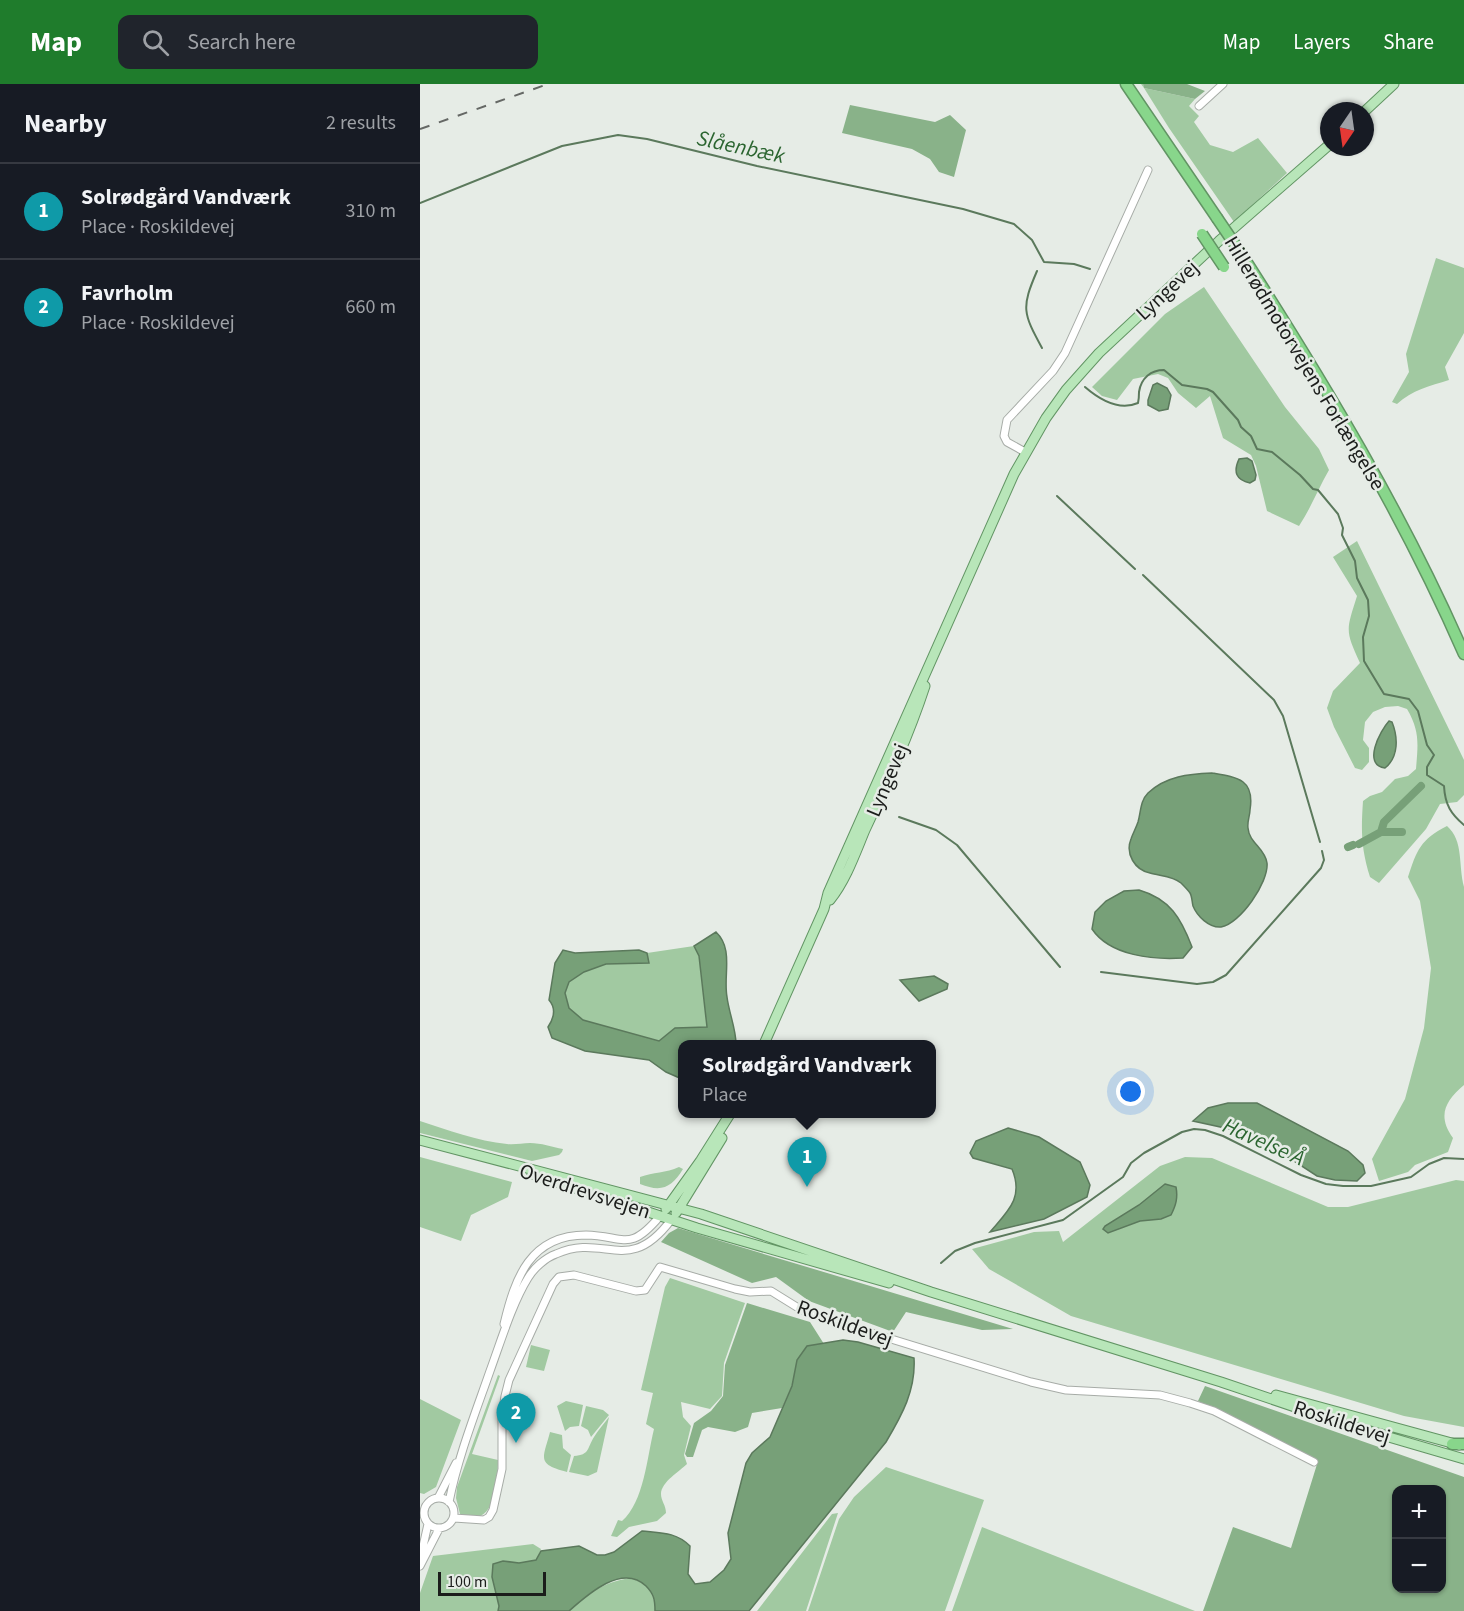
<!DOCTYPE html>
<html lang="en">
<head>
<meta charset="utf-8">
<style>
	body { margin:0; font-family:"Source Sans 3",sans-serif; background:#20242c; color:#f1f3f6 }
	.controls { position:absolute; right:18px; bottom:18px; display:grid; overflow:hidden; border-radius:12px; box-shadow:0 2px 4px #0004 }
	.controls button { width:54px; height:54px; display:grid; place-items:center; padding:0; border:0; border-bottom:2px solid #363941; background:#171b24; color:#f1f3f6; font:30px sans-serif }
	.compass { position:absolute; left:900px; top:18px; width:54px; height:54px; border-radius:50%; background:#171b24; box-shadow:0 2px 4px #0004; rotate:193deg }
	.scale { position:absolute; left:18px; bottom:15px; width:108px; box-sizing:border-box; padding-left:6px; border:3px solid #1b1d1b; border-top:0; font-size:16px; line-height:21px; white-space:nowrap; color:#1b1d1b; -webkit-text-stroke:4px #e6ece6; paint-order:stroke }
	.you { position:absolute; left:711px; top:1008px; width:21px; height:21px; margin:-15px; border:4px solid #fff; border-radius:50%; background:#1a73e8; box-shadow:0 0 0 9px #1a73e833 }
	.badge { display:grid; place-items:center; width:39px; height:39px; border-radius:50%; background:#1f7c2c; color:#fff; font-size:20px; font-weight:700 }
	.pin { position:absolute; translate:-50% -50px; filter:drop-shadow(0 2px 3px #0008) }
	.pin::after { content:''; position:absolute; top:32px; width:21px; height:18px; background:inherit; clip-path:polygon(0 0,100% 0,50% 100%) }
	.popup { position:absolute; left:258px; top:956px; width:258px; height:78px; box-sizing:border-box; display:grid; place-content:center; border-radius:12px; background:#171b24; filter:drop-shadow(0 2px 4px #0005); font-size:20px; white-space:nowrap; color:#9ea1a6 }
	.popup b { font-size:22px; color:#f1f3f6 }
	.popup::after { content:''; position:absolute; left:50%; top:100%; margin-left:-12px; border:12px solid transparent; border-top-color:#171b24 }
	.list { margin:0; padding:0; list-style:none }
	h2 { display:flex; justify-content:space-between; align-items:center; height:78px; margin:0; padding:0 24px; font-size:26px }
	h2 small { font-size:20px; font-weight:400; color:#9ea1a6 }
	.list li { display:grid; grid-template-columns:39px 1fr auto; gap:18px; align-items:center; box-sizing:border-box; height:96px; padding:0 24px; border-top:2px solid #363941 }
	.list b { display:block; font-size:22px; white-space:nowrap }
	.list p { margin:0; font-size:20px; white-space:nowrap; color:#9ea1a6 }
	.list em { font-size:20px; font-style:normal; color:#9ea1a6 }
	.icon { flex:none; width:33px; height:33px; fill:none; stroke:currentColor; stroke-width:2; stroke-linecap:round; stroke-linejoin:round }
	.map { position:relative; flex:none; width:1044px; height:1527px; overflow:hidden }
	header { display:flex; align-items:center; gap:36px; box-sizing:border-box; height:84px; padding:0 30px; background:#1f7c2c; color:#fff }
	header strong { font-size:28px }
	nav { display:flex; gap:33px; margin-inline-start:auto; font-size:21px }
	.search { width:420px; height:54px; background:#20242c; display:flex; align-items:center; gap:15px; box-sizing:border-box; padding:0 21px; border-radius:12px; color:#9ea1a6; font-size:22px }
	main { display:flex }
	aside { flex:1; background:#171b24 }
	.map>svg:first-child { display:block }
</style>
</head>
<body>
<header>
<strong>Map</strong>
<div class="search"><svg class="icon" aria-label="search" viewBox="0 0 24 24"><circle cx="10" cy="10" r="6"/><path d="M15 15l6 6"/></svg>Search here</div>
<nav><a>Map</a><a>Layers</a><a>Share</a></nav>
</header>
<main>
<aside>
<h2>Nearby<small>2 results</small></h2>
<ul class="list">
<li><span class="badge" style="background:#0f9aa8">1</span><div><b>Solrødgård Vandværk</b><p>Place · Roskildevej</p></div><em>310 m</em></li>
<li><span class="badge" style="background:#0f9aa8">2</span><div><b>Favrholm</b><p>Place · Roskildevej</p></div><em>660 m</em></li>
</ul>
</aside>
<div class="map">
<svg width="1044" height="1527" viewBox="0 0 1044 1527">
	<rect width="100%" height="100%" fill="#e6ece6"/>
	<path fill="#a1c9a1" d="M721,0H723L724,4L775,15L769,22L779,32L774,38L790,61L813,68L838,54L867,89L814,138L749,44L724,4Z
		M1016,174L1044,184V249L1025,283L1029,296C1010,302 992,306 977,320L972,318L989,288L986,270Z
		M784,203L865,323L899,365L909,386C898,405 891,424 879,442L847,427L836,382L831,371L803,354L790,312L776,324L758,309L748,294L738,290L713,295L697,316L682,312L672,303L745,230Z
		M937,457L1044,676V711L1037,718L1020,720L1006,745L959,799L950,793C941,764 941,747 943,717L950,712L962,708L975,695L988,692L996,685C998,660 1000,647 987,625L978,622L965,623L953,628L945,638L943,656L949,664V678L942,686L935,684L914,643L907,624L913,607L940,579C925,546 926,547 937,512L913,473Z
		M1027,742C1044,757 1038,781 1044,803V1001C1025,1017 1017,1032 1033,1054L1028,1068L995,1081L988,1088L959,1097L952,1075L985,1015L1004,944L1011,884L1000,817L988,793C997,766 1000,756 1027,742Z
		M274,862L279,872L287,943L255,944L239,957L163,936L149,924L145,909L149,898L164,888L186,880L228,879L227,869Z
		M0,1037C28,1046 57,1057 87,1060C95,1061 102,1059 110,1059C121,1059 132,1063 143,1065L142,1068L139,1071L112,1077L0,1049Z
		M0,1073L92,1098L88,1113L51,1131L41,1157L0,1143Z
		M765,1073L792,1074L908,1123H928L1036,1096L1044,1097V1343L984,1332L651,1232L569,1185L552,1165L614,1148L639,1147L643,1158L740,1082Z
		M259,1083L263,1085C252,1103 242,1109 220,1100V1093C233,1088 246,1089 259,1083Z
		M250,1194L325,1219L304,1279L302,1312L290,1325L261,1318L263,1333L271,1342L264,1371L267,1380C260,1387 241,1398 241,1410C241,1417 246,1421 246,1429L237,1437L209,1443L197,1453L191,1452L198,1436L202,1437C224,1418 227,1373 234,1345L226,1340L233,1309L221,1306L245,1203Z
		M111,1261L130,1266L124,1287L106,1283Z
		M78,1291L80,1292L52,1370L78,1376C78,1400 74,1447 40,1430L36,1414L37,1403Z
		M0,1315L41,1336L16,1403L4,1410L0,1409Z
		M146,1317L163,1321L159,1342L150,1343L145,1347L137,1322Z
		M166,1322L183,1326L189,1331L171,1353L168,1346L161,1342Z
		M189,1333L177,1388L168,1392L149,1388L154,1372C170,1371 167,1364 174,1353C178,1346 184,1340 189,1333Z
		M130,1348L142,1351L143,1364L151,1371L147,1388C116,1380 123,1375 130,1348Z
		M466,1383L564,1416L525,1527H388L419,1435L434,1413Z
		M418,1429L386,1527H337L412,1430Z
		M562,1443L775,1527H532Z
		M113,1460L121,1465L117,1476L99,1480L83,1477L72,1493L80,1523L78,1527H0V1509L13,1472Z
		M210,1494C227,1498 236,1510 235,1527H149C170,1508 182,1499 210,1494Z"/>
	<path fill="#89b289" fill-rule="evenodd" d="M723,0H767L785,7L775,15L724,4Z
		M430,21L515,38L530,31L546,46L534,93L519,88L510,75L492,65L422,49Z
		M258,1144L281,1151L593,1245L562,1246L486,1228L473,1248L389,1217L356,1193L332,1199L241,1158L249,1149Z
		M327,1219L390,1238L404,1260L387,1262L378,1276L372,1302L362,1324L332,1329L328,1343L315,1348L288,1343L282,1346L273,1373H267L265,1370L274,1339L291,1327L303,1312L305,1281Z
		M785,1302L1044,1393V1527H783L813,1443L871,1464L898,1377L778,1317ZM976,1406H1022V1504H976Z"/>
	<path fill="#77a078" stroke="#5b795c" stroke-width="1.5" d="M737,299L747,304L751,311L748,325L739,327L728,321V316L733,301Z
		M827,374L832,377L836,391L835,396L830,399C816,396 813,388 819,375Z
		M969,637L972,638C978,653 979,673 965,684C942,681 960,647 969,637Z
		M792,689C817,693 835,695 830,726C830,731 827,738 828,744C829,759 845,764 847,779C849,798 820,840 801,843C789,844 777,832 773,822C772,818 772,812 770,809C768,806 763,801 761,799C753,792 740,792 730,789C715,786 705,770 711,755C713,749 716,744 718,738C721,728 720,717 728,709C746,692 769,690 792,689Z
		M719,806C750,815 761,834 772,863L763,874C734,876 690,872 672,845L675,828L686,817L704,807Z
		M296,848C314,865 303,891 307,913C309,929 316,945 316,960H262V995L246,988L229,976L165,967L132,954L128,943C134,934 136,924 129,916L135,879L143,866L155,869L219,866L227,869L229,879L186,880L164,888L149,898L145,909L149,924L163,936L239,957L255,944L287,943L279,872L274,862Z
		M514,892L528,900L527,905L499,917L480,896Z
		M808,1019H837L928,1067L943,1081L945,1089L937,1097L915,1096L897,1092L848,1060L814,1046L773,1037L788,1024Z
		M588,1044L619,1053L660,1078L670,1101L667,1113L624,1135L570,1148C588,1127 604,1114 592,1085L553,1074L550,1069L556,1057Z
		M745,1100L756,1103C758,1114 756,1121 751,1131L741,1135L720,1137L688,1149L683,1145L685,1142L719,1121Z
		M423,1256L438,1258L494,1274C496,1306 482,1331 466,1358L329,1527H235C235,1516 234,1510 226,1502C202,1479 167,1511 149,1527H78L79,1522L72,1493L73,1480L83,1477L99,1479L116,1476L121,1467L159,1462L177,1471H185L194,1468L222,1447C241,1449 256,1448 270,1462L268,1490L275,1500L290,1498L304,1486L311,1475L308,1449L326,1379L332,1369L350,1353L372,1302L377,1276L387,1262Z"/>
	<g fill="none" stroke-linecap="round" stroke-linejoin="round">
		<path stroke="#5b795c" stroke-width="2" d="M0,119L142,62L198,51L227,55L337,82L543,125L594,140L612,156L624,178L654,180L670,185
			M617,187C601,224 603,229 622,264
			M665,303C680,316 699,327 718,319C719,315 719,312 719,308C721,294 731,286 744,286L762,301L787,305L793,308L818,336L821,343L831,352L837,365L852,368L880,391L893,405L898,406L918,430L923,444L922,451L935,477L937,494L948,516L949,532L943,553L944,577L964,610L989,615L998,627L1007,661L1014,671L1007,683V691L1024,702C1025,721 1031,730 1044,741
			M637,412L715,485
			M723,491L854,616L863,632L900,758
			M479,733L516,746L537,761L640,883
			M681,888L777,900L793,898L806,891L901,784L904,776L902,767
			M521,1179L535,1167L555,1159L643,1136L703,1093L711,1079L724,1069L762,1048L774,1045L785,1046L803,1052L881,1091L906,1100L923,1102H951L991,1093L1009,1080L1024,1074L1044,1075"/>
		<path stroke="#77a078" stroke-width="8" d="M961,748L964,738L1001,702
			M939,760L961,748H982
			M928,763L933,761"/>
		<defs>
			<path id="minor" d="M779,22L803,0
				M605,368L587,358L584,352L587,336L633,287L645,269L728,86
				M84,1240C95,1194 110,1151 166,1151C205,1152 209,1169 240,1132
				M4 1429a15 15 0 1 1 30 0a15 15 0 1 1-30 0Z
				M18,1414L36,1379
				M29,1418C38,1373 55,1330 70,1287C81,1257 92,1220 108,1194C114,1184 125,1174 136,1170C185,1148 208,1193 251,1136
				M34,1434L64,1436L69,1433L73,1426L82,1385V1333L85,1312L89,1296L133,1200L139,1193L154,1191L216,1207L225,1206L240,1183L315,1205L330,1208L351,1207L380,1225L403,1234L611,1298L646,1306L740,1311L770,1319L794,1327L894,1378
				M0,1476L8,1440
				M0,1482L19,1445"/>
			<path id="major" d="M945,27L974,0
				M410,816C426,796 435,770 445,746C467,699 489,651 505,602
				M344,960L404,825L408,809L594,390L626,334L646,306L679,269L799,157L909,61
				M0,1056L281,1130L511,1208L801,1298L931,1342L1044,1375
				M112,1090L277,1144L469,1199
				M246,1125L281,1076L310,1030
				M256,1129L302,1054
				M856,1311L1039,1361"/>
			<path id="highway" d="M706,0L797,134
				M822,171C904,299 983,430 1044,570
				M1032,1360H1044"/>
		</defs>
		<use href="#minor" stroke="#a7aca7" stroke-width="9"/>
		<use href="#major" stroke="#629564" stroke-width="11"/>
		<use href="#highway" stroke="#629564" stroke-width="13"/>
		<use href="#minor" stroke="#fff" stroke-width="7"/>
		<use href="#major" stroke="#b8e6b9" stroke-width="9"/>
		<use href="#highway" stroke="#88d68b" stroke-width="10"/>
		<path stroke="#656865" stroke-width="2" stroke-dasharray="10 10" stroke-linecap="butt" d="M0,45L128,0"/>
		<defs>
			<path id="highway-bridge" d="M797,134L822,171
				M782,150L804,183"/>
		</defs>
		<use href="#highway-bridge" stroke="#629564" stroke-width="13" stroke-linecap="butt"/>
		<use href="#highway-bridge" stroke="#88d68b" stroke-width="10"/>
	</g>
	<g text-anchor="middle" stroke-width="5" stroke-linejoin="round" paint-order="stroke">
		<g font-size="21" fill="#1b1d1b" stroke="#e6ece6">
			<text transform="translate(747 206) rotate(-43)" y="7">Lyngevej</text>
			<text transform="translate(885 279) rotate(59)" y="7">Hillerødmotorvejens Forlængelse</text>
			<text transform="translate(467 696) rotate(-67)" y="7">Lyngevej</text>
			<text transform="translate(165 1107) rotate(18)" y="7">Overdrevsvejen</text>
			<text transform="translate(425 1239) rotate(20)" y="7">Roskildevej</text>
			<text transform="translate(922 1338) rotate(18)" y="7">Roskildevej</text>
		</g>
		<g font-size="22" font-style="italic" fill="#2b6530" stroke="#e6ece6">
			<text transform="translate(321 62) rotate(12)" y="8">Slåenbæk</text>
			<text transform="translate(844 1057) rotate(24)" y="8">Havelse Å</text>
		</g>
	</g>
</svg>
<div class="controls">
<button>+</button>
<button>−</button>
</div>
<svg class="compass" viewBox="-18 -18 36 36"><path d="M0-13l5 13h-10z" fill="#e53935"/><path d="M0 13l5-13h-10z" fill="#9ea1a6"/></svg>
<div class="scale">100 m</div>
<div class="you"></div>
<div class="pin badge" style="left:387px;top:1103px;background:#0f9aa8">1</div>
<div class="popup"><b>Solrødgård Vandværk</b>Place</div>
<div class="pin badge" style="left:96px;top:1359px;background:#0f9aa8">2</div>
</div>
</main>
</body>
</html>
